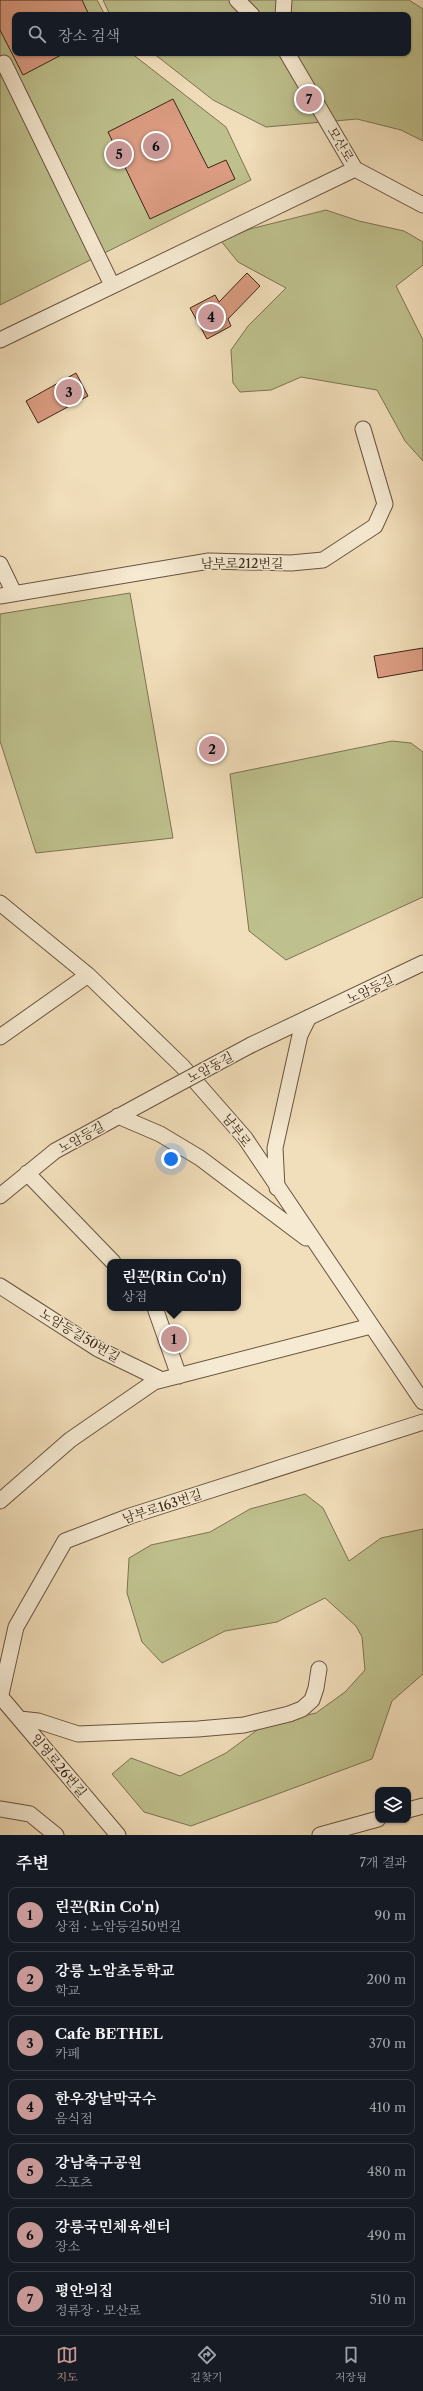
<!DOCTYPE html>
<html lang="ko">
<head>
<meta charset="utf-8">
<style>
	body { margin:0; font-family:"Libre Caslon Text","Noto Serif KR",serif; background:#242831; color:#f1f3f6 }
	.controls { position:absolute; right:12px; bottom:12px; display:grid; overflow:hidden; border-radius:8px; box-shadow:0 1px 3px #0004 }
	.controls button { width:36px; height:36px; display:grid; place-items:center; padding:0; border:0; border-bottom:1px solid #363941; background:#171b24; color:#f1f3f6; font:20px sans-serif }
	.you { position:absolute; left:171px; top:1159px; width:14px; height:14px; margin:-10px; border:3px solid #fff; border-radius:50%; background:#1a73e8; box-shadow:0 0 0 6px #1a73e833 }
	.badge { display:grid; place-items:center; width:26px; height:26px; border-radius:50%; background:#c59692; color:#111; font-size:13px; font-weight:700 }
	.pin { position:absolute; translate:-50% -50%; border:2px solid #fff; box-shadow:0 1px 4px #0006 }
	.popup { position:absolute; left:107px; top:1259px; width:134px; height:52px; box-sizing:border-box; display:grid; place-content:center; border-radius:8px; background:#171b24; filter:drop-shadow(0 1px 3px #0005); font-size:13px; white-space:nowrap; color:#9ea1a6 }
	.popup b { font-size:15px; color:#f1f3f6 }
	.popup::after { content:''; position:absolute; left:50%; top:100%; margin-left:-8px; border:8px solid transparent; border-top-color:#171b24 }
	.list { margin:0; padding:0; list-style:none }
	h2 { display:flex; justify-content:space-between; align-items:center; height:52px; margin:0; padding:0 16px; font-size:17px }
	h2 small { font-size:13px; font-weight:400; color:#9ea1a6 }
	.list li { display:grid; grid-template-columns:26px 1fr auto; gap:12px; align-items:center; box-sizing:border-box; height:56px; margin:0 8px 8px; padding:0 8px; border:1px solid #363941; border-radius:8px }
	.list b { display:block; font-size:15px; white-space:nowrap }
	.list p { margin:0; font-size:13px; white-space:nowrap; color:#9ea1a6 }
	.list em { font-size:13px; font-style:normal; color:#9ea1a6 }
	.icon { flex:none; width:22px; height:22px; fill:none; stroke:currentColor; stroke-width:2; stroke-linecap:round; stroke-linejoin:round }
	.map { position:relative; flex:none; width:423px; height:1835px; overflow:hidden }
	.search { position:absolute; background:#171b24; box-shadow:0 1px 3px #0004; left:12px; right:12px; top:12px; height:44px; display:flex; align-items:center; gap:10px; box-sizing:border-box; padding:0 14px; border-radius:8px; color:#9ea1a6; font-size:15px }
	.sheet { height:500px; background:#171b24 }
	nav { display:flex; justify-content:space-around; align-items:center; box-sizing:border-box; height:56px; border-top:1px solid #363941; background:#171b24; font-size:11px; color:#9ea1a6 }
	nav a { display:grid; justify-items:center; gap:2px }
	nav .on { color:#c59692 }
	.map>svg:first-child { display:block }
</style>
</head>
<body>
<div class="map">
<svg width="423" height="1835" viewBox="0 0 423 1835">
	<rect width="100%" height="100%" fill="#f1deba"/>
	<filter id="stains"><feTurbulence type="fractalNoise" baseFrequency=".005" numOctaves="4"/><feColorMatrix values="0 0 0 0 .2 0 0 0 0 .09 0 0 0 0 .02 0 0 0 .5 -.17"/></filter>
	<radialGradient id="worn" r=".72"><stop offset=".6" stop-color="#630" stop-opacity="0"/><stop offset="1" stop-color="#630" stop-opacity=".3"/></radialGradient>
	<path fill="#bec08d" stroke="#7d7352" d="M0,0H97L105,15H15V53H131L226,127L251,180L0,305Z
		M103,0H409L423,9V141L401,130L357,119L266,127L213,100L153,53H408V15H110Z
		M326,210L359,221L404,231L423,242V265L396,286L423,340V461L405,441L377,390L301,377L271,390L240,392L233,383L231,350L248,326L286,288L238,262L221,241L250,229Z
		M130,593L173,838L36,853L0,741V614Z
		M392,741L411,743L423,752V897L286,960L249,931L230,774Z
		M305,1494L323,1508L349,1561L381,1538L423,1529V1674L392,1701L372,1759L191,1826L144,1812L112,1774L131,1758L180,1776L226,1753L264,1725L316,1713L345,1692L365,1670L362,1637L356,1626L325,1598L277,1622L225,1631L162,1663L142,1642L127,1593L129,1558L151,1545L210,1532L250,1509Z"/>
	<path fill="#db9c82" stroke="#3c2616" d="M0,0H82L89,15H15V53H65L23,75L0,30Z
		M173,99L208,168L226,160L235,179L150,219L108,132Z
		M247,273L260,286L228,319L231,326L207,339L190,308L215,295L219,302Z
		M76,373L88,396L38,423L26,401Z
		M423,648V670L378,678L374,656Z"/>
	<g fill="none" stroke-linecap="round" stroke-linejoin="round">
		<defs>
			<path id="minor" d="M237,0L252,15
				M283,15L284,0
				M287,53L355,169L423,205
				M4,63L112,285
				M0,340L355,169
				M0,564L14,593
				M0,596L209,561L291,563L323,560L375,526L385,504L363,429
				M0,903L88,975L182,1066L245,1138L423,1402
				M0,1037L88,975
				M251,1045L423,963
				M118,1116L160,1134L200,1158L306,1238
				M27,1173L113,1262
				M277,1188L275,1148L300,1035L309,1017
				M0,1196L55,1151L169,1089
				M0,1286L98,1349L162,1380
				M155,1308L179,1376
				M0,1501L70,1440L154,1382L371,1326
				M0,1696L118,1835
				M0,1699L16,1627L65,1541L130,1516L423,1422
				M20,1719L38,1721L78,1734L198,1729L244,1725L289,1714L302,1709L312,1700L316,1688L319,1669
				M0,1809L30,1814L56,1835
				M408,1810L423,1806
				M320,1835L378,1819"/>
		</defs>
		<use href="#minor" stroke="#69543f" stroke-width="17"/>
		<use href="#minor" stroke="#f6ead2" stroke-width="15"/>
		<defs>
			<path id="minor-bridge" d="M169,1089L251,1045"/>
		</defs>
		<use href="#minor-bridge" stroke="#69543f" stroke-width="17" stroke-linecap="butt"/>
		<use href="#minor-bridge" stroke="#f6ead2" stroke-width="15"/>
	</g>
	<g text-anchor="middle" stroke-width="3" stroke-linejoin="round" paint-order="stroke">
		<g font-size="13" fill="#3c2616" stroke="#f6ead2">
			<text transform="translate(341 144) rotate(59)" y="5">모산로</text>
			<text x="242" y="568">남부로212번길</text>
			<text transform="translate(370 989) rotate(-25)" y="5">노암등길</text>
			<text transform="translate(210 1067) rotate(-28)" y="5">노암동길</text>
			<text transform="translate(237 1130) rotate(53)" y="5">남부로</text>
			<text transform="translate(81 1137) rotate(-29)" y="5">노암등길</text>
			<text transform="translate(80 1335) rotate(31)" y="5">노암등길50번길</text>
			<text transform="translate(162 1506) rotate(-18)" y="5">남부로163번길</text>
			<text transform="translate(59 1765) rotate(50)" y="5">임영로26번길</text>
		</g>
	</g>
	<rect width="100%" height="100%" filter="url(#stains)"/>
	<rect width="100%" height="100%" fill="url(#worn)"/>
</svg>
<div class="controls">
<button><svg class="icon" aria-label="layers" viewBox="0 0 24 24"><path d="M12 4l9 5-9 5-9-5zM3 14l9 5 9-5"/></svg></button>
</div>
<div class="you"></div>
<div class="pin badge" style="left:174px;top:1339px">1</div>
<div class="popup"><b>린꼰(Rin Co'n)</b>상점</div>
<div class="pin badge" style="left:212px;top:749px">2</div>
<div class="pin badge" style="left:69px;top:392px">3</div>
<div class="pin badge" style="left:211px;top:317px">4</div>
<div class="pin badge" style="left:119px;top:154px">5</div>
<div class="pin badge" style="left:156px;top:146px">6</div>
<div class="pin badge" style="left:309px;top:99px">7</div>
<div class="search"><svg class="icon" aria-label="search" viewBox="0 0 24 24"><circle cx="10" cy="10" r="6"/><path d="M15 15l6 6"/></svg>장소 검색</div>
</div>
<section class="sheet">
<h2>주변<small>7개 결과</small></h2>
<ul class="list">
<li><span class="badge">1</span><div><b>린꼰(Rin Co'n)</b><p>상점 · 노암등길50번길</p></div><em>90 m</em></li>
<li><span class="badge">2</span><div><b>강릉 노암초등학교</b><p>학교</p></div><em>200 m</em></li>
<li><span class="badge">3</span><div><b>Cafe BETHEL</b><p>카페</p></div><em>370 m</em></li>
<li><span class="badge">4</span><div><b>한우장날막국수</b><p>음식점</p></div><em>410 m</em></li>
<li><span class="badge">5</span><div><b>강남축구공원</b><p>스포츠</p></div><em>480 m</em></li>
<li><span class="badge">6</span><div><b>강릉국민체육센터</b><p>장소</p></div><em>490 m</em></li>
<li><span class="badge">7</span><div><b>평안의집</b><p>정류장 · 모산로</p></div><em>510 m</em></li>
</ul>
</section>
<nav>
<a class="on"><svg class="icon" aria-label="map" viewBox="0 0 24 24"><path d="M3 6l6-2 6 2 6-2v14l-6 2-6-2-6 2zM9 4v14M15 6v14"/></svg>지도</a>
<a><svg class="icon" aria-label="directions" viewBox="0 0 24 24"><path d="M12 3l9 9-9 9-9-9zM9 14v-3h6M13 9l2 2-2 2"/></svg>길찾기</a>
<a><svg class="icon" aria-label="saved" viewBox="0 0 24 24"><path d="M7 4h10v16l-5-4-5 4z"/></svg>저장됨</a>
</nav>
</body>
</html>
